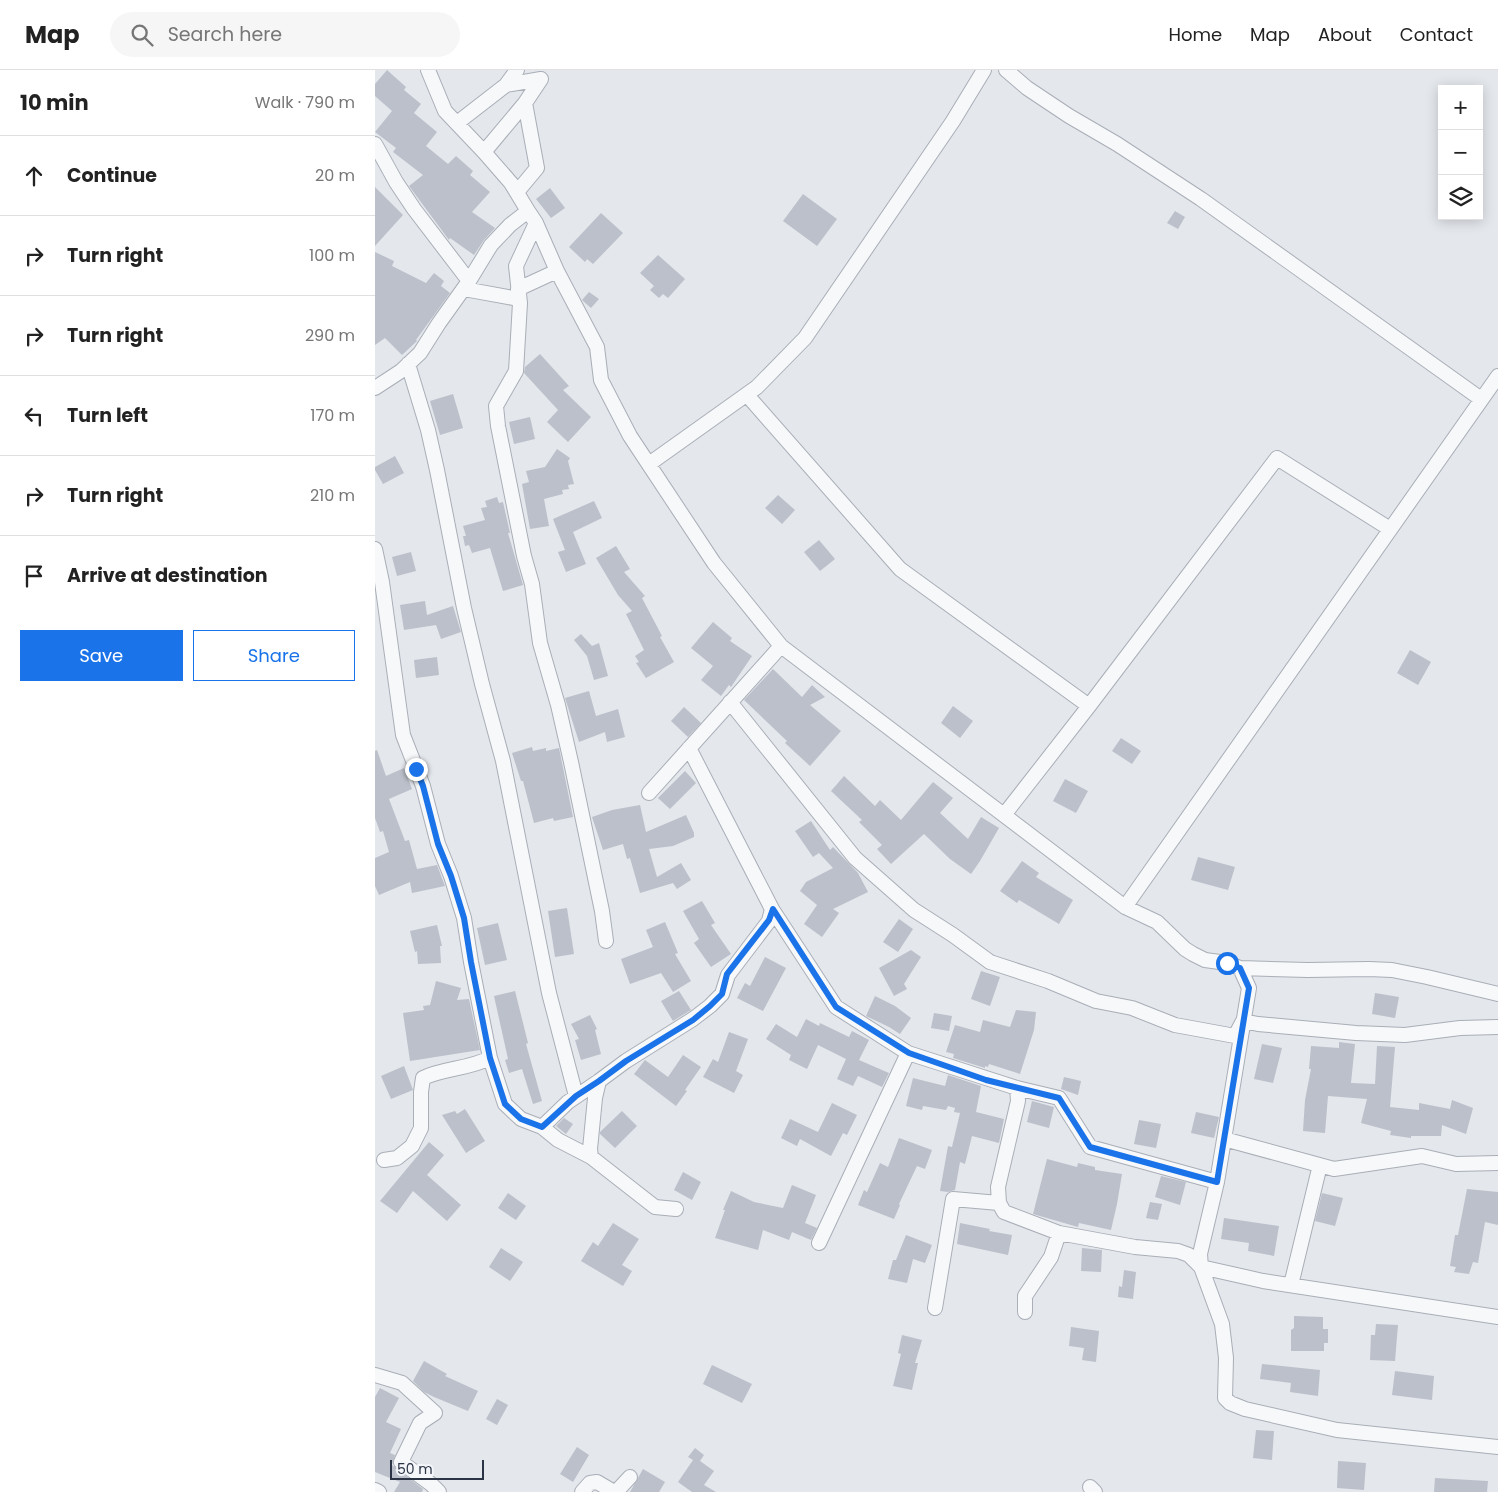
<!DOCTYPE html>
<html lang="en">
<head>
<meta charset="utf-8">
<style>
	body { margin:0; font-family:Poppins,sans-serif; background:#f6f6f6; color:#222 }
	.controls { position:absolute; right:15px; top:15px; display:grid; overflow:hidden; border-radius:0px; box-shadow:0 2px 12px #0003 }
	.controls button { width:45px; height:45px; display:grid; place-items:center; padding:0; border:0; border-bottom:1px solid #e0e0e0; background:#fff; color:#222; font:25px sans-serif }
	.scale { position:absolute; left:15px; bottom:12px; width:94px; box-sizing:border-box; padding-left:5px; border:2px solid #2b3445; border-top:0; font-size:14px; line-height:18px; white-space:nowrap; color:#2b3445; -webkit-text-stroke:4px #f4f6f9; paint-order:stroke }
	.stop { position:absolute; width:15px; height:15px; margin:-11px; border:4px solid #1a73e8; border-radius:50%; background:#fff }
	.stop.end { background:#1a73e8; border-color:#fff; box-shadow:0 1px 5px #0008 }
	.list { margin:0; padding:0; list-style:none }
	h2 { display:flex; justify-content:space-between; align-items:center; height:65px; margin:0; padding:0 20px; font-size:21px }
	h2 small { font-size:16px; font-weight:400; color:#767676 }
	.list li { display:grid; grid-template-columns:32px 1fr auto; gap:15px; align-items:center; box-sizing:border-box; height:80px; padding:0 20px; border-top:1px solid #e0e0e0 }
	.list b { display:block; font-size:19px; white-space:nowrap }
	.list em { font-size:16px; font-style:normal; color:#767676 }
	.actions { display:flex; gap:10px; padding:15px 20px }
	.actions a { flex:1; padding:11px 0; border:1px solid #1a73e8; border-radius:0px; text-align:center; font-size:18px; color:#1a73e8 }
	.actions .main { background:#1a73e8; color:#fff }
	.icon { flex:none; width:28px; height:28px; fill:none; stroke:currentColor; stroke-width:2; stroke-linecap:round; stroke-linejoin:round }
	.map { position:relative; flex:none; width:1123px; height:1422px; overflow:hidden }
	header { display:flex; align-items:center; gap:30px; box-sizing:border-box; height:70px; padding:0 25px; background:#fff; border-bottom:1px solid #e0e0e0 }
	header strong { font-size:24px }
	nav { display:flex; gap:28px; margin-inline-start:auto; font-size:18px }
	.search { width:350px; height:45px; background:#f6f6f6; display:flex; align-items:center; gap:12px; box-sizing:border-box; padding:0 18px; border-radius:28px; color:#767676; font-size:19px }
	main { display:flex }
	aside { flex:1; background:#fff }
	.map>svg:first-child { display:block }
</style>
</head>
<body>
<header>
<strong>Map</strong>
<div class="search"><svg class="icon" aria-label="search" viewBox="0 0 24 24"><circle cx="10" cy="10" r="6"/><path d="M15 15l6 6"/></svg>Search here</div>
<nav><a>Home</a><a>Map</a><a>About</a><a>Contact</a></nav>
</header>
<main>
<aside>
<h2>10 min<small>Walk · 790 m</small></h2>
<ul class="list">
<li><svg class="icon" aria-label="ahead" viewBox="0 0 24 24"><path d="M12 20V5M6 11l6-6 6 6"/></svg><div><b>Continue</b></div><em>20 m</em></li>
<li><svg class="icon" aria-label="right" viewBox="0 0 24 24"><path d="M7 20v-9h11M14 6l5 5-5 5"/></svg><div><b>Turn right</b></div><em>100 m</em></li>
<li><svg class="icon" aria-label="right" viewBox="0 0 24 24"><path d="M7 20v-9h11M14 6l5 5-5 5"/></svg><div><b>Turn right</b></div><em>290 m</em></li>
<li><svg class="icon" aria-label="left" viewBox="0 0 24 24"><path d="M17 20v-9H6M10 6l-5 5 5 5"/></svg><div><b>Turn left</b></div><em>170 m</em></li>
<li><svg class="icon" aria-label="right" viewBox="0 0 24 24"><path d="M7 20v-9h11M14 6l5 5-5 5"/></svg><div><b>Turn right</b></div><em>210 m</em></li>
<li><svg class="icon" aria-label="arrive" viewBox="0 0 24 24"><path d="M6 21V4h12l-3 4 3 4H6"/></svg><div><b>Arrive at destination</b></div></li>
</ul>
<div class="actions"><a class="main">Save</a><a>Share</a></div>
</aside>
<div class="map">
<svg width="1123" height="1422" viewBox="0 0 1123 1422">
	<rect width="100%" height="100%" fill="#e4e7ec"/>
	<path fill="#bbc0ca" d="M12,0L31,17L29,20L46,34L39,43L62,62L51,76L73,94L81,86L98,101L95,105L115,122L97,142L120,158L109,170L99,185L75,168L74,170L34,116L48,105L18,82L21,78L0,62L17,41L0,26V14Z
		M0,117L28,145L0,176Z
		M175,118L190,138L176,148L161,129Z
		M428,124L462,149L442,176L408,151Z
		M800,141L810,147L803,159L792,153Z
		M226,143L248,163L218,194L212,189L210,192L194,177Z
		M0,182L19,191L17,196L51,213L59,203L69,211L66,216L75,223L41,270L42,271L27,285L10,268L0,275Z
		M283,185L310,209L293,228L288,224L284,228L275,220L279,216L265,203Z
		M214,222L224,229L216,238L207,230Z
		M165,284L194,316L188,320L216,347L193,372L172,352L183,340L149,303L150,297Z
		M78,324L88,358L65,365L55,331Z
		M155,347L160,369L139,374L134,352Z
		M182,379L195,388L193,391L199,414L193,415L194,419L187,420L188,424L169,429L174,456L155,459L147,414L154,412L151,401L170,397Z
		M20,386L29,403L8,414L0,400V397Z
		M403,425L420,440L407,454L390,438Z
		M122,427L124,433L128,432L135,463H133L148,515L128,521L115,478L97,483L94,475L90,476L88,466H91L88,456L110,450L106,438L112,437L110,431Z
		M219,431L227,448L198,462L211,494L191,502L183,482L190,480L178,449Z
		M444,470L460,489L445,501L429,482Z
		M241,476L255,499L249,502L270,526L267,528L287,566L285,567L299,592L271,608L261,593L264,592L260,586L269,580L251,544L257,541L243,525L221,488Z
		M36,482L41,501L22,506L17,487Z
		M50,531L52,545L78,536L86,562L66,569L61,555L29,560L25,535Z
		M338,552L357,568L355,571L377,586L356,617L354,615L346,626L326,610L338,596L316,578Z
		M206,564L217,576L224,573L233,606L219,610L212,586L199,570Z
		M1035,580L1056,592L1043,615L1022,603Z
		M62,587L64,605L41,608L39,590Z
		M398,599L427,627L437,615L450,627L435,635L466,661L435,696L410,673L412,671L369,630Z
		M214,621L221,646L243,639L250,667L232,672L230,662L204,672L190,628Z
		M578,636L598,651L585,668L566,653Z
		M309,637L326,653L313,667L296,651Z
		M746,668L766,681L757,694L737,681Z
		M157,677L158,681L171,678V681L184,678L198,747L179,751L178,748L159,753L148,711H146L137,683Z
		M2,680L11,706L29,698L37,719L14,729L30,771L34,770L42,799L62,795L70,816L37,823L35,812L4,825L0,816V788L14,782L8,761L5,762L0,748V681Z
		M310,701L321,713L295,739L283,728Z
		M469,706L500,736L505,730L526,750L558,712L578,728L565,743L593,769L606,747L624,758L605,791L596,804L575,789L549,764L516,794L502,779L507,775L484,752L487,750L456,721Z
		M690,709L713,721L701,743L678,731Z
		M265,735L271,762L311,745L319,763V767L298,776L274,779L282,807L306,793L316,810L302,819L298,813L265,823L255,788L252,789L248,774L228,780L217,747L237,740Z
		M436,751L455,780L458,777L483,803L493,822L458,839L464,843L447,867L429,854L442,835L425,821L431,812L458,798L444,783L438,787L420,761Z
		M823,787L860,797L853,820L816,810Z
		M647,791L664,803L661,807L698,830L684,854L644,830L642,833L625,821Z
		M327,831L340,853L336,855L356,884L336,897L319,873L324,869L308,841Z
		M192,838L199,884L180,887L173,841Z
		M524,849L538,859L523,882L508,872Z
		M290,852L303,883L300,884L316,911L298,922L286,903L255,914L246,889L278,877L271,860Z
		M123,853L132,890L110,895L102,858Z
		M62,855L67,876H65L66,893L43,894L42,881L40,882L35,861Z
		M536,880L546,887L529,914L532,919L519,926L504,898Z
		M390,887L411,898L388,941L362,928L370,913L375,916Z
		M606,901L625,907L615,936L596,929Z
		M61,911L86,918L82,930L94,929L105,980L35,991L28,943L49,940L48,936L55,935Z
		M140,921L153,973L151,974L167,1031L158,1034L147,999L134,1003L130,990L133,989L119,926Z
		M304,921L316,940L298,951L286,931Z
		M1000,923L1024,927L1020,948L997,944Z
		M500,926L520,936L536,948L525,964L514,957L491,946Z
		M641,940L661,942L659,960L645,1004L614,994L613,997L610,996V998L578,988L579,984L571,982L580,955L605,962L608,950L635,957Z
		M559,943L577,946L574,961L556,958Z
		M215,945L222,959L220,960L226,984L206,990L200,970L204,969L196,954Z
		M431,949L444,956L445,953L474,967L477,961L494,970L484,990L514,1003L507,1017L483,1006L478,1016L462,1009L471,989L443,975L432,999L414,990L416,985L391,969L401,954L422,967Z
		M354,962L373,969L361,1001L368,1005L359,1023L328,1007L338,989L343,992Z
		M964,972L980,974L976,1013L1000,1014L1002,976L1020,977L1015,1037L1044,1040V1033L1075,1039L1077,1030L1098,1038L1091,1064L1067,1055L1066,1066H1036V1068L1015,1065L1016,1061L986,1053L992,1029L953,1026L950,1063L928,1061L930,1030L936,999H934L936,976L964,978Z
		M887,974L907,978L898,1013L879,1009Z
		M308,985L326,997L310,1020L312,1021L301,1036L259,1004L270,990L293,1007Z
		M29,996L38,1020L16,1029L6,1006Z
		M573,1005L606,1016L601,1042L629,1049L624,1073L597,1066L590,1094L585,1092L580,1120L573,1122L565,1121L573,1076L577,1077L585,1043L579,1042L580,1038L573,1036L571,1040L548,1036L547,1040L531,1036L538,1008L570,1016Z
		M689,1007L706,1011L703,1025L686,1019Z
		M657,1031L679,1037L674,1058L652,1052Z
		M457,1033L482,1045L472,1065L468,1063L456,1086L425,1069L422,1076L406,1068L415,1049L443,1062Z
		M90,1039L110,1071L91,1083L67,1045L80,1041L82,1044Z
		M247,1041L262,1056L240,1078L225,1064V1062Z
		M821,1042L844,1047L839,1068L816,1063Z
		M189,1048L198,1054L191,1064L181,1056Z
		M764,1050L786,1054L781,1078L759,1074Z
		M524,1068L557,1080L550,1099L542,1096L524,1134L525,1135L519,1149L483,1135L489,1120L492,1122L505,1093L513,1097Z
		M54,1072L69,1085L52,1105L86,1135L72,1151L38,1121L22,1143L5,1131Z
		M672,1089L702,1097L703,1093L720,1097V1100L747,1104L742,1134L736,1160L704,1153L703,1157L658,1144Z
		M308,1102L326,1112L317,1130L299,1120Z
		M786,1106L811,1112L805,1135L780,1127Z
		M417,1115L441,1125L430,1153L442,1158L436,1170L417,1162L414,1170L388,1160L383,1180L340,1168L350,1140H348L356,1121L379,1132L408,1138Z
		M1092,1119L1123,1122V1155L1110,1152L1103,1193L1098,1192L1094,1204L1079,1202L1081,1197L1075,1196L1080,1165H1083Z
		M133,1123L151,1136L141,1150L123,1138Z
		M947,1123L968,1128L960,1156L940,1151Z
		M775,1132L787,1134L783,1150L771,1148Z
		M849,1148L904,1156L899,1186L873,1181L874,1173L846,1169Z
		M238,1153L264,1169L247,1195L257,1201L248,1216L206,1191L218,1172L223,1176Z
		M585,1153L615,1159L614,1161L637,1165L633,1185L582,1174Z
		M531,1165L557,1175L550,1193L538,1189L532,1213L513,1209L518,1190H521Z
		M126,1178L148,1192L135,1211L114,1197Z
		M707,1178L727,1180L726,1202L706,1201Z
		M749,1200L761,1202L758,1229L743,1227L744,1216L747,1217Z
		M919,1246L948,1247V1259H953V1273H949V1281H916V1260L919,1258Z
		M1001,1254L1023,1255L1020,1291L995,1290L996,1265H1000Z
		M696,1257L724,1261L721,1292L707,1290L709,1278L694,1276Z
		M527,1265L547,1270L540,1293H543L537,1320L518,1316L526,1284L523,1283Z
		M49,1291L72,1304L70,1306L103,1321L93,1341L59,1327L49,1322L38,1311Z
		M887,1294L945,1300L943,1326L915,1322L916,1313L885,1309Z
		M337,1295L377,1314L367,1333L328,1314Z
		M1020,1301L1059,1306L1057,1330L1017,1325Z
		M5,1318L24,1328L11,1352L26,1359L15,1383L20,1385L17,1395L48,1419L47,1422H19L25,1412L0,1402V1327Z
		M122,1329L133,1335L122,1355L111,1349Z
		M881,1360L899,1361L897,1390L878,1388Z
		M202,1377L214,1385L198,1412L185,1404Z
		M320,1378L329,1385L325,1391L339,1401L329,1415L341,1422H317L303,1412L318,1390L313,1387Z
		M963,1391L991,1393L989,1420L962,1418Z
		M268,1399L290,1412L284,1422H255Z
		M1060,1408L1113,1411L1112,1422H1059Z"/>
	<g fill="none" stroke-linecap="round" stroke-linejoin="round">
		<defs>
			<path id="street" d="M631,0L652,18L694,46L742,74L826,129L1106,329
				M131,15L142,0
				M82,53L131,15L166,9L150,33
				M0,74L21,112L39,139L94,211
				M109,82L150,33L162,98L142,122
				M153,141L161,153L182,201L222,277L226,310L255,366L339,493L406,576L750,837L782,852L810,879L818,884L830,890L852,893L865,898L933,900L994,899L1017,900L1052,907L1123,924
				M161,153L141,196L145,233L141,301L121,336L123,356L149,486L157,514L165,573L183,635L196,692L227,841L231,871
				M89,219L144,229
				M143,219L182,201
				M33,294L53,360L62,400L89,538L107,614L128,691L174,923L201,1026
				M0,318L26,301L45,283L64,253L94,211L116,175L135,155L153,141L136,113L109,82L70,41L53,0
				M372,325L525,499L714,636
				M274,394L382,317L430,268L578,51L609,0
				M0,479L7,512L28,665L48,716L63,774L76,806L89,848L96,892L115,988C94,999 69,998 48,1008L46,1022V1058L37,1076L22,1088L9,1090
				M355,632L480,788L539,840L578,865L615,892L673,911L721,931L757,938L800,955L860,966L868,951L883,954L981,963L1030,965L1085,958L1123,957
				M314,678L397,839L461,937L533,983L642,1018L643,1031L623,1117L624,1133L629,1142L684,1163L676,1187L650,1226V1242
				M274,723L406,576
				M629,745L714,636L902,388L1015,459
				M750,837L1123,306
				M865,898L874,918L842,1112L825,1184L826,1197L847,1254L851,1288L850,1328L855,1333L870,1339L962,1360L1123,1377
				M115,988L130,1034L146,1049L167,1057L183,1070L216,1087
				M642,1018L684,1028L715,1077L842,1112
				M167,1057L193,1032L224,1011
				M849,1069L959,1099L1047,1086L1081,1094L1123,1093
				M301,1139L280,1137L216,1087L215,1079L220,1028L224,1011L251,991L318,949L335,936L347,924L353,905L394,851L397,839
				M684,1163L760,1177L803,1181L814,1185L826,1197L888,1211L1123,1247
				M444,1173L533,983
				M916,1215L945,1095
				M560,1238L578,1129L624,1133
				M0,1305L27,1313L60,1343L45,1353L26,1392L56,1414L64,1422
				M715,1417L720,1422
				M0,1420L4,1422
				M207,1422L215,1413L222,1412L239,1422
				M241,1422L255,1407"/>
		</defs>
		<use href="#street" stroke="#a9aeb7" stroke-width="16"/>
		<use href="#street" stroke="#f7f8fa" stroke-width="14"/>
	</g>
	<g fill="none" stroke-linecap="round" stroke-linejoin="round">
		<path stroke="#1a73e8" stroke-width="6" d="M41,699L48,716L63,774L76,806L89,848L96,892L115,988L130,1034L146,1049L167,1057L201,1026L224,1011L251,991L318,950L335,936L347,924L352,904L394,850L398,839L461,937L534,983L611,1010L684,1028L715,1077L842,1112L874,918L865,898L852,893"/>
	</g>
</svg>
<div class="controls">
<button>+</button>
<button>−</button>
<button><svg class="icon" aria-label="layers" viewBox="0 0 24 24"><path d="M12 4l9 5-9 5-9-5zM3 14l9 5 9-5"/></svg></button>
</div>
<div class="scale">50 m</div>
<div class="stop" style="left:852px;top:893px"></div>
<div class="stop end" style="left:41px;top:699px"></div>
</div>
</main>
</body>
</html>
